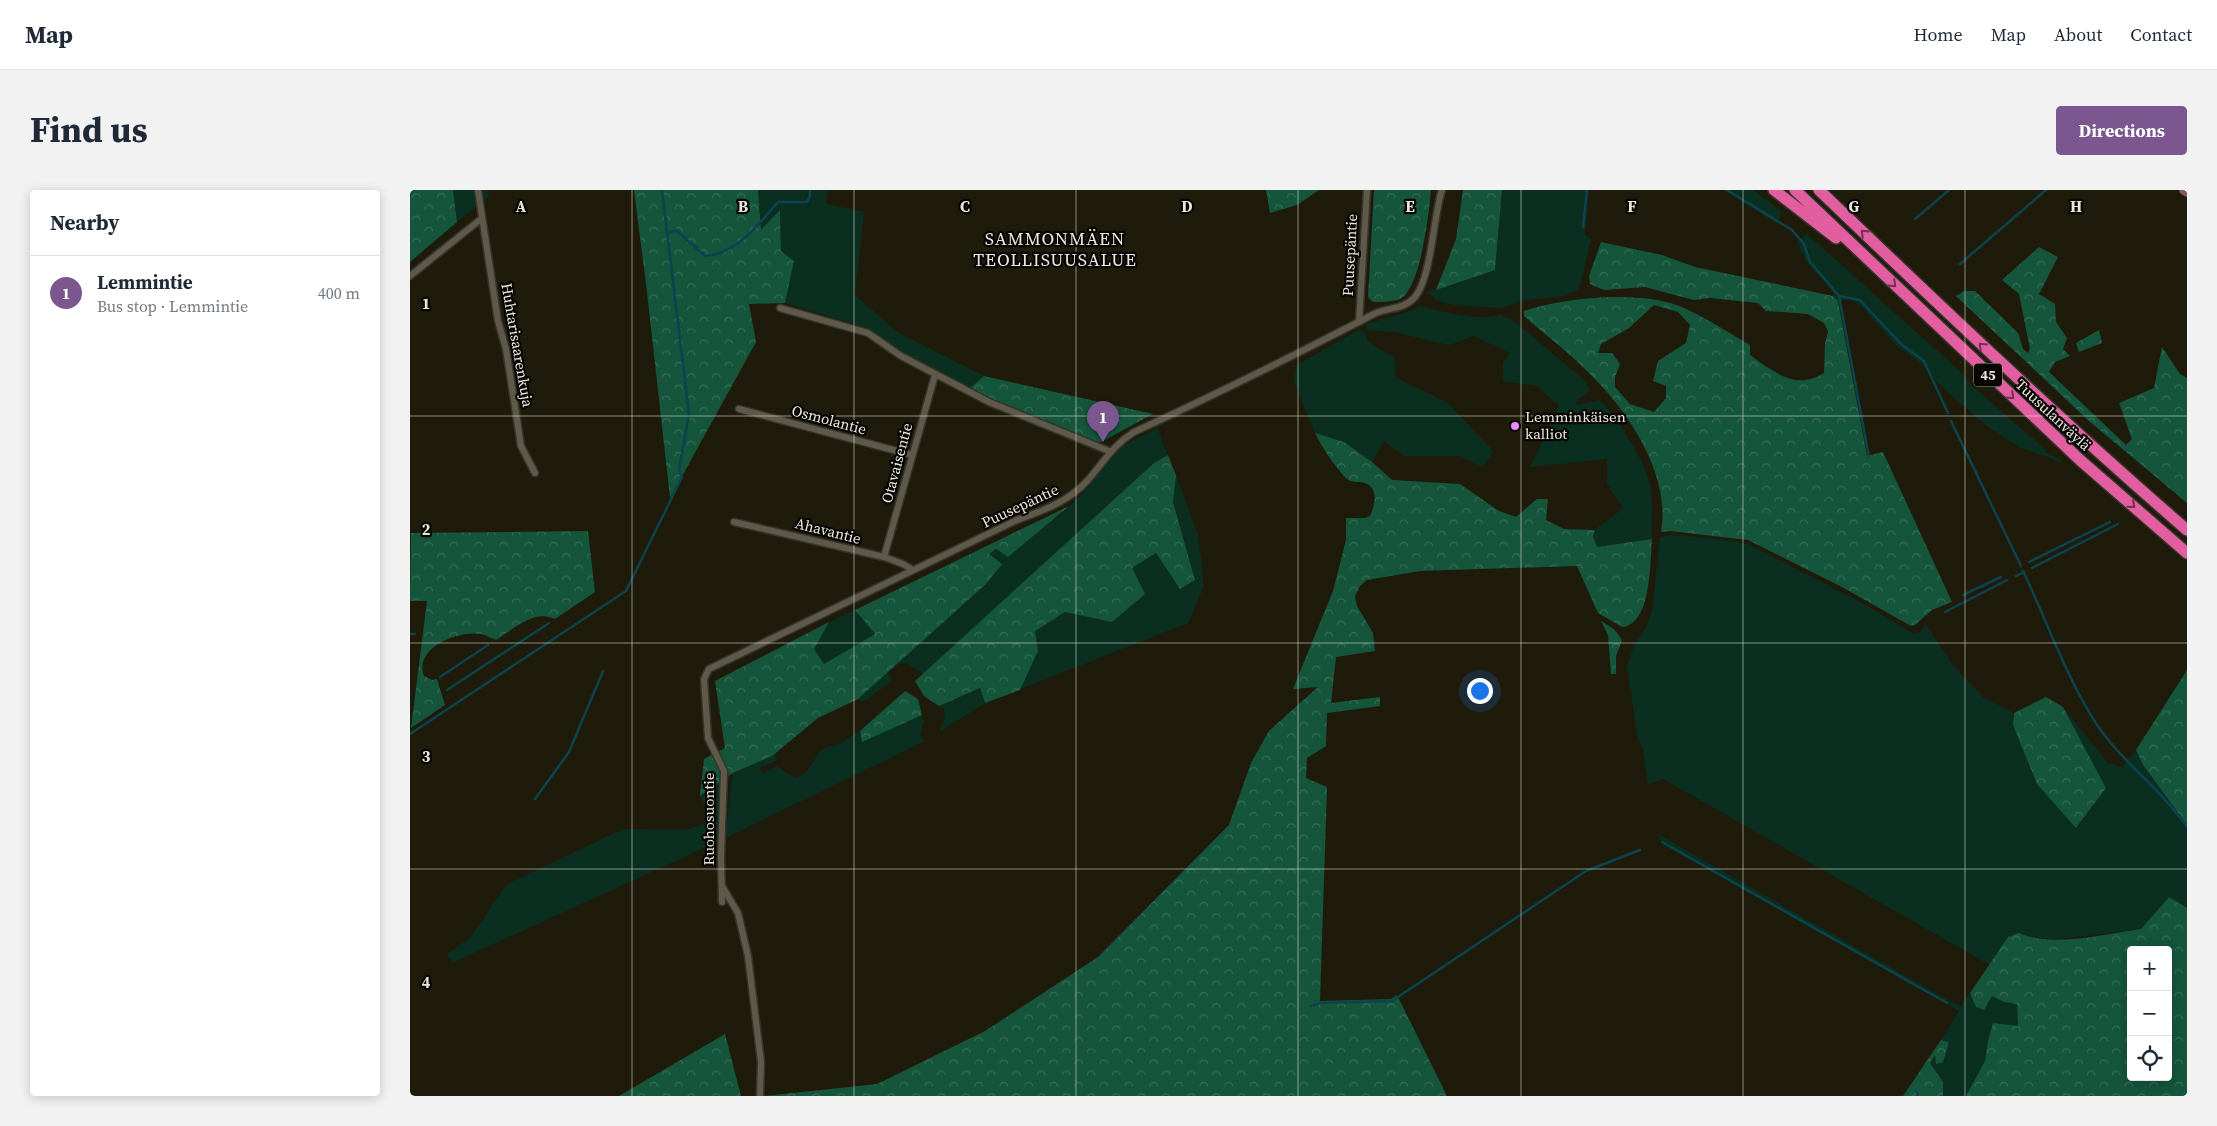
<!DOCTYPE html>
<html lang="en">
<head>
<meta charset="utf-8">
<style>
	body { margin:0; font-family:"Source Serif 4",serif; background:#f2f2f3; color:#1f2937 }
	.controls { position:absolute; right:15px; bottom:15px; display:grid; overflow:hidden; border-radius:5px; box-shadow:0 2px 12px #0003 }
	.controls button { width:45px; height:45px; display:grid; place-items:center; padding:0; border:0; border-bottom:1px solid #e0e1e3; background:#fff; color:#1f2937; font:25px sans-serif }
	.you { position:absolute; left:1069px; top:500px; width:18px; height:18px; margin:-12px; border:4px solid #fff; border-radius:50%; background:#1a73e8; box-shadow:0 0 0 8px #1a73e833 }
	.badge { display:grid; place-items:center; width:32px; height:32px; border-radius:50%; background:#7b568f; color:#fff; font-size:16px; font-weight:700 }
	.pin { position:absolute; translate:-50% -41px; filter:drop-shadow(0 1px 2px #0008) }
	.pin::after { content:''; position:absolute; top:26px; width:18px; height:15px; background:inherit; clip-path:polygon(0 0,100% 0,50% 100%) }
	.list { margin:0; padding:0; list-style:none }
	h2 { display:flex; justify-content:space-between; align-items:center; height:65px; margin:0; padding:0 20px; font-size:21px }
	h2 small { font-size:16px; font-weight:400; color:#747a83 }
	.list li { display:grid; grid-template-columns:32px 1fr auto; gap:15px; align-items:center; box-sizing:border-box; height:75px; padding:0 20px; border-top:1px solid #e0e1e3 }
	.list b { display:block; font-size:19px; white-space:nowrap }
	.list p { margin:0; font-size:16px; white-space:nowrap; color:#747a83 }
	.list em { font-size:16px; font-style:normal; color:#747a83 }
	.icon { flex:none; width:28px; height:28px; fill:none; stroke:currentColor; stroke-width:2; stroke-linecap:round; stroke-linejoin:round }
	.map { position:relative; flex:none; width:1777px; height:906px; overflow:hidden; border-radius:5px }
	header { display:flex; align-items:center; gap:30px; box-sizing:border-box; height:70px; padding:0 25px; background:#fff; border-bottom:1px solid #e0e1e3 }
	header strong { font-size:24px }
	nav { display:flex; gap:28px; margin-inline-start:auto; font-size:18px }
	.intro { display:flex; align-items:center; justify-content:space-between; box-sizing:border-box; height:120px; padding:0 30px }
	h1 { margin:0; font-size:35px }
	.button { padding:12px 22px; border-radius:5px; background:#7b568f; color:#fff; font-size:18px; font-weight:700 }
	main { display:flex; gap:30px; padding:0 30px }
	aside { flex:1; background:#fff; border-radius:5px; box-shadow:0 2px 12px #0003 }
	.map>svg:first-child { display:block }
</style>
</head>
<body>
<header>
<strong>Map</strong>
<nav><a>Home</a><a>Map</a><a>About</a><a>Contact</a></nav>
</header>
<div class="intro"><h1>Find us</h1><a class="button">Directions</a></div>
<main>
<aside>
<h2>Nearby<small></small></h2>
<ul class="list">
<li><span class="badge">1</span><div><b>Lemmintie</b><p>Bus stop · Lemmintie</p></div><em>400 m</em></li>
</ul>
</aside>
<div class="map">
<svg width="1777" height="906" viewBox="0 0 1777 906">
	<defs>
		<pattern id="forest-crowns" width="20" height="18" patternUnits="userSpaceOnUse" patternTransform="scale(1.25)"><rect width="20" height="18" fill="#14553c"/><path d="M2 6a3 3 0 1 1 6 0M12 15a3 3 0 1 1 6 0" fill="none" stroke="#366d58"/></pattern>
	</defs>
	<rect width="100%" height="100%" fill="#1f1b0b"/>
	<path fill="#0a2f20" d="M43,0H78L79,6L47,32Z
		M348,0H418L416,14L454,22L445,105L487,142L574,186L558,200L499,167L456,138L375,113L384,71L371,61L370,21L351,41Z
		M1092,0H1179L1175,45L1181,49L1171,92L1167,100L1153,106L1112,111L1091,118L1044,115L1027,111L1018,102L1085,80Z
		M1313,0H1343L1371,21L1368,34Z
		M1397,44L1554,185L1561,195L1635,259L1637,263L1652,270L1650,273L1638,267L1611,258L1578,237L1533,198L1507,170L1489,158L1453,118L1440,109L1428,111L1423,106L1424,103L1397,72L1387,52Z
		M1009,116C1031,121 1069,132 1090,125L1103,130L1175,191L1179,199L1178,202L1166,211L1167,215L1190,210C1208,229 1237,273 1241,299C1243,315 1241,332 1242,349L1187,357L1183,346L1185,340L1213,318L1197,294V269L1120,277L1149,216L1127,196L1093,191V173L1100,163L1063,146L1039,155L983,142L957,140L956,135C973,127 993,127 1009,116Z
		M950,139L955,143L958,152L984,167L986,188L1038,213L1083,261L1073,277L1049,266H994L974,251L962,272L934,252L905,243L884,191L887,175Z
		M747,238L758,265L744,273L513,484L498,474L488,473L576,394L591,374L579,365L586,359L646,328L669,307L714,255Z
		M766,285L788,345L793,388V398L778,433L610,499L628,461L624,441L655,422L702,432L722,378L746,363L770,399L785,390L763,312Z
		M1261,345L1309,349L1338,354L1458,416L1504,444L1509,443L1516,435L1542,474L1574,508L1604,523L1603,536L1667,638L1696,598L1653,517L1698,573L1712,577L1726,560L1733,575L1777,635V718L1759,707L1731,739L1650,749L1598,747L1580,775L1253,589L1238,594L1233,558L1228,550L1217,478L1223,458L1236,437L1242,421L1250,347Z
		M445,420L465,444L414,475L404,459L419,432Z
		M478,482L482,491L453,512L448,509Z
		M570,498L575,513L529,542L534,531L535,521L529,516Z
		M512,525L514,531L510,546L515,551L315,648L323,583L365,564L367,570L350,578L351,582L354,583L367,576L379,585L386,587L396,582L412,559L429,554L450,541L453,551Z
		M311,592L309,651L42,773L37,764L60,748L96,695L213,639L276,640L295,633L298,620L290,606Z
		M1246,643L1541,812L1551,816L1560,803L1566,817L1574,820L1582,806L1594,812L1608,814V837L1578,851L1575,871L1556,906H1533V892L1519,873L1525,865L1539,853L1531,850L1549,821L1256,656Z"/>
	<path fill="url(#forest-crowns)" fill-rule="evenodd" d="M0,0H43L47,32L0,72Z
		M224,0H348L351,40L370,20L371,61L384,71L375,113L339,114L346,152L260,308L237,102Z
		M856,0H909L887,15L860,23Z
		M964,0H1021C1019,24 1011,92 993,107C987,112 971,112 963,112L958,107Z
		M1053,0H1092L1085,80L1026,100L1046,49Z
		M1191,52L1252,65L1285,77L1423,106L1428,111L1457,266L1473,262L1542,412L1522,420L1505,435L1501,436L1432,397L1338,350L1260,341L1251,342C1261,287 1221,225 1183,187C1162,165 1137,146 1114,126V121C1156,107 1236,99 1276,119C1298,129 1319,143 1340,155V165C1364,182 1386,201 1414,183L1415,154L1418,141L1414,133L1398,124L1356,121L1348,113L1300,108L1284,110L1235,97L1194,100L1180,94L1179,86ZM1244,115L1268,122L1280,135L1276,153L1248,171L1243,191L1256,196V208L1244,222L1220,214L1205,197V187L1210,174L1202,163H1188L1191,154L1219,138Z
		M1629,57L1648,67L1629,104L1645,114L1646,132L1657,148L1653,159L1660,166L1645,172L1639,182L1716,255L1722,249L1709,213L1744,198L1752,157L1770,184L1777,188V313L1679,231L1546,106L1554,101H1565L1608,143L1613,159L1618,163L1620,159L1609,104L1592,90Z
		M1689,140L1692,153L1669,162L1666,153Z
		M574,186L743,224L689,253L558,200Z
		M905,243L934,252L962,272L982,290L1050,294L1089,321L1106,327L1127,309H1138L1136,330L1154,339L1185,340L1183,346L1187,357L1242,349C1240,370 1242,435 1212,437L1188,423L1167,376L1010,381L957,390L950,396L945,406L947,416L963,443L965,461L926,467L921,513L970,507V516L917,523L916,556L897,568L896,588L917,597L910,811L981,809L987,805L1037,906H354L467,894L575,841L688,767L819,635L841,573L859,541L908,497L883,499L923,401L936,350V328H955L960,326C966,313 969,294 950,292C945,292 940,292 936,288C926,278 911,256 905,243Z
		M758,265L766,285L763,312L785,390L770,399L746,363L722,378L735,404L702,432L655,422L625,441L628,461L610,500L575,513L570,498L529,516L514,506L505,491L744,273Z
		M659,316L598,367L586,359L579,364L592,374L576,394L448,509L408,528L362,566L323,583L290,606L294,569L315,558L305,491L419,432L404,459L414,474L465,444L445,420Z
		M178,341L185,402L145,429C124,419 104,439 86,450C81,448 76,445 71,444C48,440 3,458 14,486L22,490L27,489L35,515L1,538L17,411H0L1,343Z
		M1191,431L1204,439L1212,450L1206,466V484H1201L1198,445Z
		M1777,480V635L1733,575L1726,560Z
		M495,501L508,509L512,525L452,552L450,541Z
		M1636,507L1653,517L1696,598L1666,638L1627,594L1603,535L1604,523Z
		M1759,707L1777,718V906H1556L1575,871L1578,851L1583,833L1608,836L1607,814L1594,812L1582,806L1574,820L1566,817L1560,803L1598,747L1609,743C1642,758 1696,744 1731,739ZM1721,760H1758V887H1721Z
		M315,844L331,906H209Z
		M1531,850L1539,852L1533,872L1526,874L1525,865L1520,873L1533,892V906H1493Z"/>
	<g fill="none" stroke-linecap="round" stroke-linejoin="round">
		<path stroke="#0b434f" stroke-width="2.5" d="M1317,0L1382,40L1394,54L1400,72L1429,106L1450,110L1492,155L1514,171L1538,223
			M1505,29L1539,0
			M1173,37L1177,0
			M257,44L266,40L295,66C325,65 349,34 368,12H397L400,6V0
			M1550,74L1636,0
			M1429,106L1459,267
			M1541,231L1611,376
			M1619,372L1700,332
			M1622,378L1708,334
			M1613,381C1636,429 1654,481 1682,527C1707,569 1750,597 1777,637
			M1606,386L1614,382
			M1553,405L1591,387
			M1535,422L1597,390
			M0,444H5
			M30,487L78,455
			M37,500L139,433
			M0,544L216,401L272,287L269,280L279,224L252,0
			M125,609L159,562L193,481
			M1252,652L1537,813
			M901,816L910,813L982,811L1176,681L1230,660
			M1507,902L1508,906"/>
		<defs>
			<path id="minor" d="M68,0L88,131L96,159L111,256L125,283
				M0,86L71,29
				M370,118L458,143L491,166L579,212L699,261
				M949,132L957,0
				M329,219L502,265
				M324,332L474,367L493,374L503,380
				M474,367L525,185
				M312,696L328,723L338,766L351,872L350,906
				M312,712L311,667L314,581L298,548L294,489L299,479L607,330C632,321 658,312 677,291C694,272 702,256 724,242C805,205 885,165 964,124C978,117 994,120 1005,107C1022,86 1023,27 1032,0"/>
			<path id="secondary" d="M1774,0L1777,2"/>
			<path id="motorway" d="M1364,0L1426,48
				M1385,0L1670,270L1777,363
				M1409,0C1530,116 1651,231 1777,340"/>
		</defs>
		<use href="#minor" stroke="#36332c" stroke-width="9"/>
		<use href="#secondary" stroke="#36332c" stroke-width="11"/>
		<use href="#motorway" stroke="#36332c" stroke-width="14"/>
		<use href="#minor" stroke="#5e5948" stroke-width="6"/>
		<use href="#secondary" stroke="#865a63" stroke-width="9"/>
		<use href="#motorway" stroke="#e25ea1" stroke-width="11"/>
	</g>
	<defs><path id="oneway-chevron" d="M-2-3.5L2.5 0L-2 3.5" fill="none" stroke-width="1.6" stroke-linecap="round" stroke-linejoin="round" transform="scale(1.25)"/></defs>
	<g stroke="#743252">
		<use href="#oneway-chevron" transform="translate(1454 43) rotate(-136)"/>
		<use href="#oneway-chevron" transform="translate(1483 94) rotate(44)"/>
		<use href="#oneway-chevron" transform="translate(1572 156) rotate(-136)"/>
		<use href="#oneway-chevron" transform="translate(1601 206) rotate(43)"/>
		<use href="#oneway-chevron" transform="translate(1722 315) rotate(41)"/>
	</g>
	<path fill="none" stroke="#eae8de" stroke-width="1" stroke-opacity="0.55" d="M222,0V906M444,0V906M666,0V906M888,0V906M1111,0V906M1333,0V906M1555,0V906M0,226H1777M0,453H1777M0,679H1777"/>
	<circle fill="#ec8cfa" stroke="#070602" stroke-width="2" cx="1105" cy="236" r="5"/>
	<g text-anchor="middle" stroke-width="4.5" stroke-linejoin="round" paint-order="stroke">
		<rect fill="#070602" stroke="#a6a49c" stroke-width="1" x="1564" y="173.5" width="28" height="23" rx="4"/>
		<g font-size="14" font-weight="bold" fill="#eae8de">
			<text x="1578" y="190">45</text>
		</g>
		<g font-size="15" fill="#eae8de" stroke="#070602">
			<text transform="translate(940 65) rotate(-87)" y="5">Puusepäntie</text>
			<text transform="translate(107 155) rotate(80)" y="5">Huhtarisaarenkuja</text>
			<text transform="translate(1643 225) rotate(43)" y="5">Tuusulanväylä</text>
			<text transform="translate(419 230) rotate(15)" y="5">Osmolantie</text>
			<text transform="translate(487 273) rotate(-75)" y="5">Otavaisentie</text>
			<text transform="translate(610 316) rotate(-25)" y="5">Puusepäntie</text>
			<text transform="translate(418 341) rotate(14)" y="5">Ahavantie</text>
			<text transform="translate(299 629) rotate(-90)" y="5">Ruohosuontie</text>
		</g>
		<g font-size="15" fill="#eae8de" stroke="#070602" text-anchor="start">
			<text x="1115" y="232">Lemminkäisen<tspan x="1115" dy="17">kalliot</tspan></text>
		</g>
		<g font-size="18" letter-spacing="1" fill="#eae8de" stroke="#070602">
			<text x="645" y="55">SAMMONMÄEN<tspan x="645" dy="21">TEOLLISUUSALUE</tspan></text>
		</g>
	</g>
	<g font-size="16" text-anchor="middle" font-weight="bold" fill="#eae8de" stroke="#070602" stroke-width="4.5" stroke-linejoin="round" paint-order="stroke">
		<text x="111" y="22">A</text>
		<text x="333" y="22">B</text>
		<text x="555" y="22">C</text>
		<text x="777" y="22">D</text>
		<text x="1000" y="22">E</text>
		<text x="1222" y="22">F</text>
		<text x="1444" y="22">G</text>
		<text x="1666" y="22">H</text>
		<text x="16" y="119">1</text>
		<text x="16" y="345">2</text>
		<text x="16" y="572">3</text>
		<text x="16" y="798">4</text>
	</g>
</svg>
<div class="controls">
<button>+</button>
<button>−</button>
<button><svg class="icon" aria-label="locate" viewBox="0 0 24 24"><circle cx="12" cy="12" r="6"/><path d="M12 2v4M12 18v4M2 12h4M18 12h4"/></svg></button>
</div>
<div class="you"></div>
<div class="pin badge" style="left:693px;top:252px">1</div>
</div>
</main>
</body>
</html>
